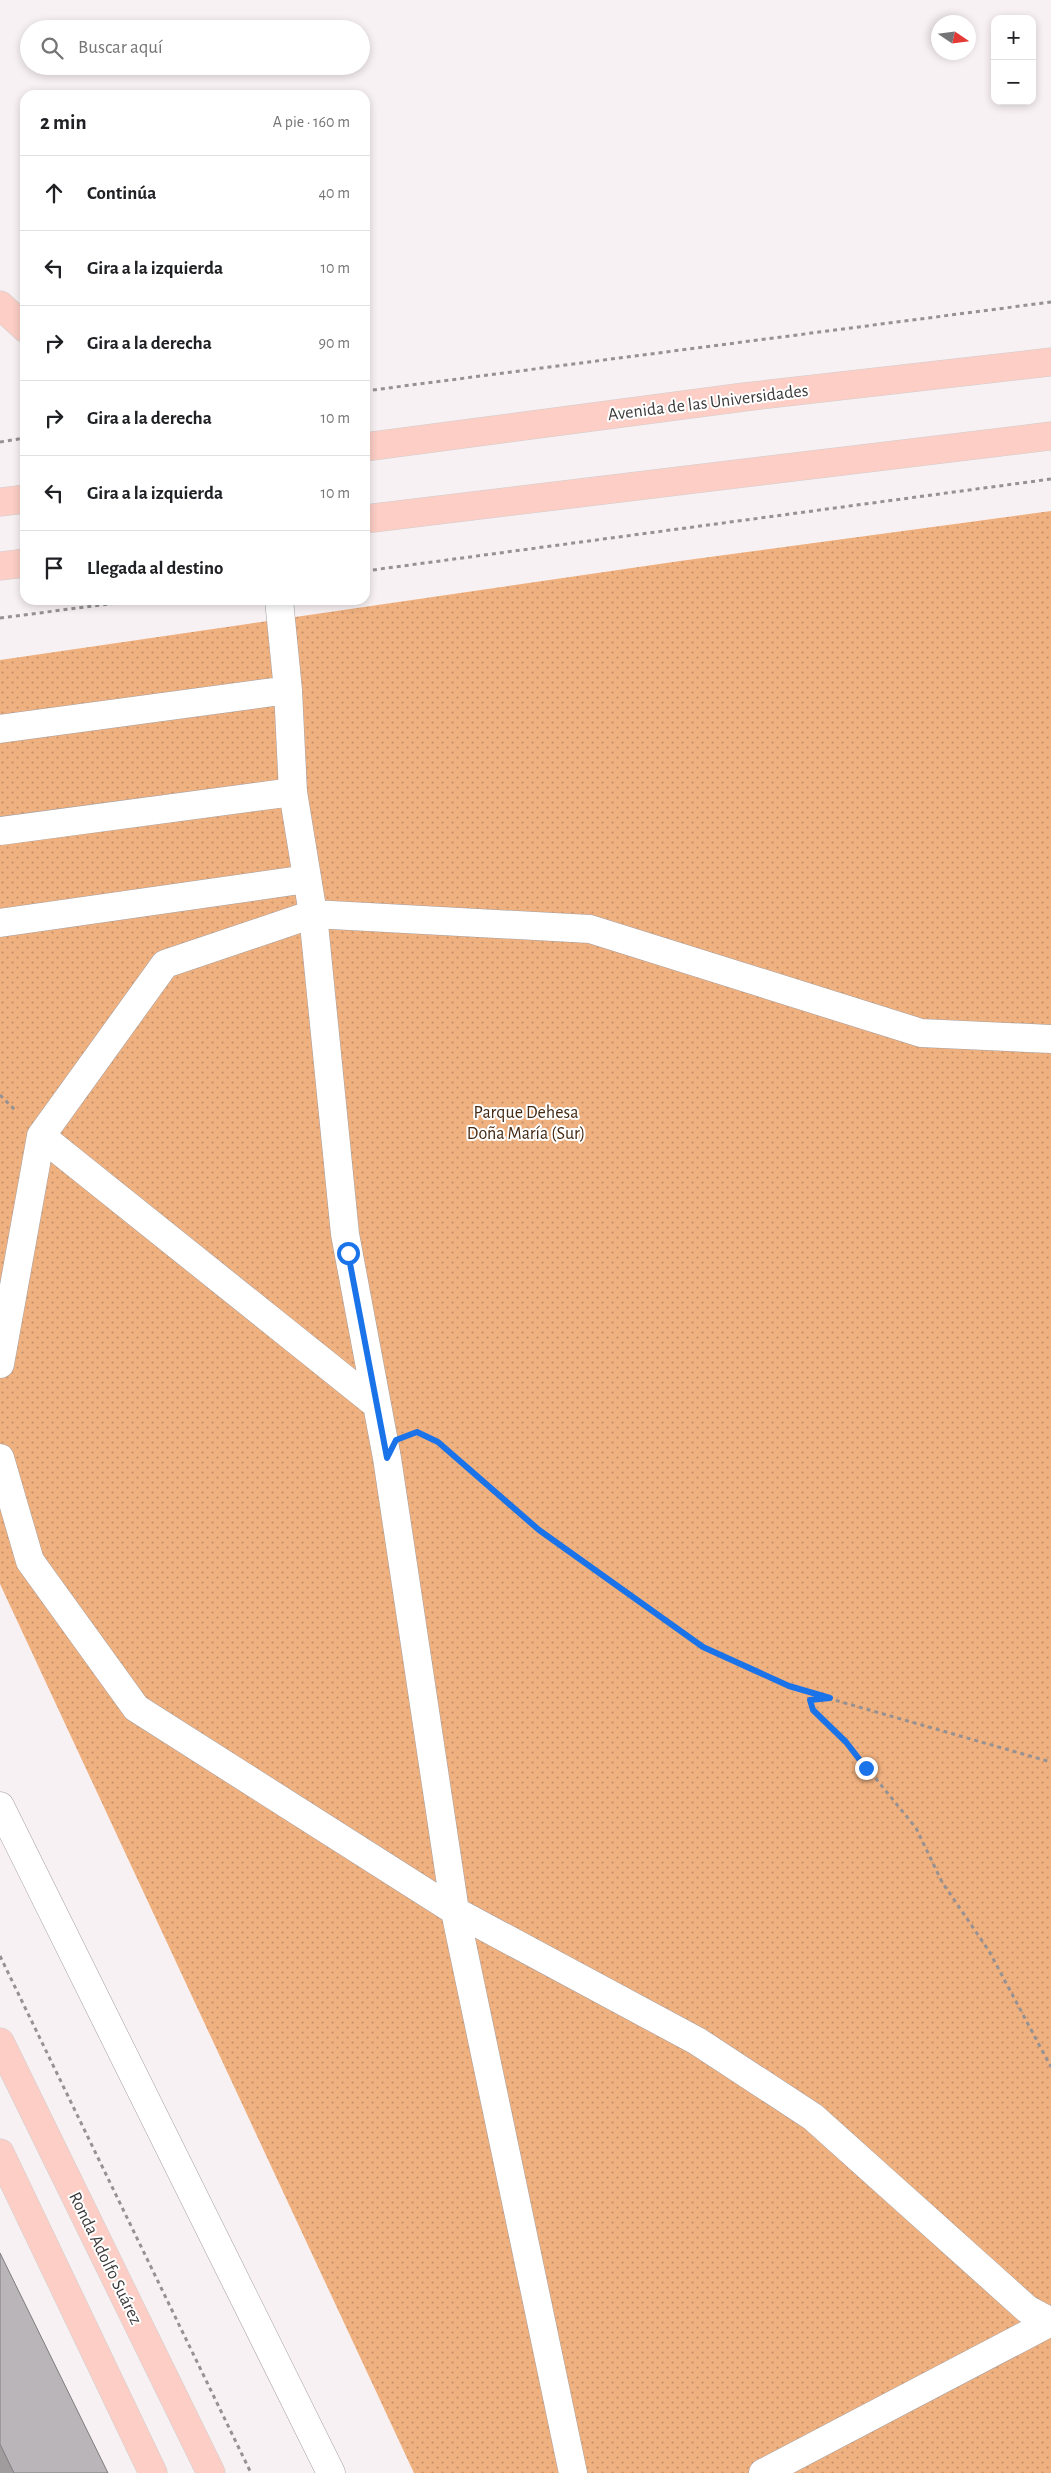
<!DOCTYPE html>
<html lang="es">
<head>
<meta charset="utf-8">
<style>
	body { margin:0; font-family:"Alegreya Sans",sans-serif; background:#f2f2f2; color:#202124 }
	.controls { position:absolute; right:15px; top:15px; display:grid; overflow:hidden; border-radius:10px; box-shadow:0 2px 8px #0003 }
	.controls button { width:45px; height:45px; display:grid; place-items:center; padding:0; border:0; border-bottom:1px solid #e0e0e0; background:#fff; color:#202124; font:25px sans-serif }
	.compass { position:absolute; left:931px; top:15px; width:45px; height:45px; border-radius:50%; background:#fff; box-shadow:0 2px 8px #0003; rotate:103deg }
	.stop { position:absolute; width:15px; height:15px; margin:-11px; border:4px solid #1a73e8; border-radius:50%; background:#fff }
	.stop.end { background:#1a73e8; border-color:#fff; box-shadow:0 1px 5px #0008 }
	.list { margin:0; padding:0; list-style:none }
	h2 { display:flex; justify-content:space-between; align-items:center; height:65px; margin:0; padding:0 20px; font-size:21px }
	h2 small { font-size:16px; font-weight:400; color:#757577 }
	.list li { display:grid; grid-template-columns:32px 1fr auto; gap:15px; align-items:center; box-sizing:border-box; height:75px; padding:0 20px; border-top:1px solid #e0e0e0 }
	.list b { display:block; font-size:19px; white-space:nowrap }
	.list em { font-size:16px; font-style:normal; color:#757577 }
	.icon { flex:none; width:28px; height:28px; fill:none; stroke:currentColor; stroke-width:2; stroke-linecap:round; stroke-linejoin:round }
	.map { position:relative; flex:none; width:1051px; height:2473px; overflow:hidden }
	.search { position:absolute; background:#fff; box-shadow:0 2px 8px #0003; left:20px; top:20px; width:350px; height:55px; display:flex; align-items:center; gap:12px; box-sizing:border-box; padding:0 18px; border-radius:28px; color:#757577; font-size:19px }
	.panel { position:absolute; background:#fff; box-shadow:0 2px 8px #0003; left:20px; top:90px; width:350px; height:515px; border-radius:15px }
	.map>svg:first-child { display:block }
</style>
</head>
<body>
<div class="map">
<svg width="1051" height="2473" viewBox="0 0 1051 2473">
	<defs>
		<pattern id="park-dots" width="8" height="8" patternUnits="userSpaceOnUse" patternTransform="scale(1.25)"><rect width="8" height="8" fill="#f0b180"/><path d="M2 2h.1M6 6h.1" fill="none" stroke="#c4916a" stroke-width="1.8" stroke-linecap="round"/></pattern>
	</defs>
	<rect width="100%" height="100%" fill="#f8f1f3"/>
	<path fill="url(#park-dots)" d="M1051,511V2473H414L0,1584V660L680,561Z"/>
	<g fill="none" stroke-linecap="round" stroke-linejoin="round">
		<defs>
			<path id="minor" d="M279,600L288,690L293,792L313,914L345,1234L387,1458L455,1911L573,2473
				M0,729L288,690
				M0,831L293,792
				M0,923L307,879
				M0,1364L41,1136
				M377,1405L41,1136L165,964L313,914L590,929L921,1033L1051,1039
				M0,1458L30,1561L136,1708L455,1911L697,2041L813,2117L1027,2309L1051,2322
				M0,1806L331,2473
				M763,2473L1051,2322"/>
			<path id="major" d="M0,305L25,328
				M365,447L744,397L1051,362
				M0,502L25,499
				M365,519L1051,436
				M0,566L25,563
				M0,2042L211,2473
				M0,2153L153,2473"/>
		</defs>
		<use href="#minor" stroke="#a69fa0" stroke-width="29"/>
		<use href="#major" stroke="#d0cfcf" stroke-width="29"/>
		<path stroke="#969192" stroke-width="3" stroke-dasharray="4 4" stroke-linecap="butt" d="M365,391L1051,302
			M0,442L25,438
			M365,571L1051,479
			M0,618L140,600
			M0,1095L17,1112
			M415,1432L438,1442L539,1530L703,1647L789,1687L1051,1762
			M828,1699L811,1700L813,1710L846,1742L916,1828L942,1882L989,1951L1051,2067
			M0,1956L251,2473"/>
		<use href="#minor" stroke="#fff" stroke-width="28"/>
		<use href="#major" stroke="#fccec5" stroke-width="28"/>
	</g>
	<path fill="#a09c9e" d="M0,2253L108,2473H0Z"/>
	<path fill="#bab5b8" stroke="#827f81" d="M0,2253L108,2473H14L0,2444Z"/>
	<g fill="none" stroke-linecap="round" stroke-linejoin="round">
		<path stroke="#1a73e8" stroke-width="6" d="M348,1253L387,1458L396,1440L417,1432L438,1442L539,1530L703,1647L789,1686L830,1698L810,1700L813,1710L846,1742L866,1768"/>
	</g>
	<g text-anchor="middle" stroke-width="4" stroke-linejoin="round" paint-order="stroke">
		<g font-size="18" fill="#3c3939" stroke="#fff">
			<text transform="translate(708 402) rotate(-7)" y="6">Avenida de las Universidades</text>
			<text transform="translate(106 2258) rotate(64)" y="6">Ronda Adolfo Suárez</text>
		</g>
		<g font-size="18" fill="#442913" stroke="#fff">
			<text x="526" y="1118">Parque Dehesa<tspan x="526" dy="21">Doña María (Sur)</tspan></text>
		</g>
	</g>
</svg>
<div class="controls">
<button>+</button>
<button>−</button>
</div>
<svg class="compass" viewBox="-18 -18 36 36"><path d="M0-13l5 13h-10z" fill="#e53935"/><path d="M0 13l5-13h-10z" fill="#757577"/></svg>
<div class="stop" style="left:348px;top:1253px"></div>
<div class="stop end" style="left:866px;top:1768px"></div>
<div class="search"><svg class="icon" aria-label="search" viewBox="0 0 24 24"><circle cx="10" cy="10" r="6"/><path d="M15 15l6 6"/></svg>Buscar aquí</div>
<section class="panel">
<h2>2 min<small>A pie · 160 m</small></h2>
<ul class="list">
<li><svg class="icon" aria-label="ahead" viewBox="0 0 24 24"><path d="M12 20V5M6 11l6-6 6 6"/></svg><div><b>Continúa</b></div><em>40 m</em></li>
<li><svg class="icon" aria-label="left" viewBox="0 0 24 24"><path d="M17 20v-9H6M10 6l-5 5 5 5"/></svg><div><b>Gira a la izquierda</b></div><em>10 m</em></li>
<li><svg class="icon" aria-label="right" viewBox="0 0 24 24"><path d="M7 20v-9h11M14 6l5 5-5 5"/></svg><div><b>Gira a la derecha</b></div><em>90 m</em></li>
<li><svg class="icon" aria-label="right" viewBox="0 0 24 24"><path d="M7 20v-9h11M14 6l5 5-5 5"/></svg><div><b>Gira a la derecha</b></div><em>10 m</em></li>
<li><svg class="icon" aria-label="left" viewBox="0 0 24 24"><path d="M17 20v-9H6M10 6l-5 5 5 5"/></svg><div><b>Gira a la izquierda</b></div><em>10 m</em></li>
<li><svg class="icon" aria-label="arrive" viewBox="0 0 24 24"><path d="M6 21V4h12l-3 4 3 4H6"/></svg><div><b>Llegada al destino</b></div></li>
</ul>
</section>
</div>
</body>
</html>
